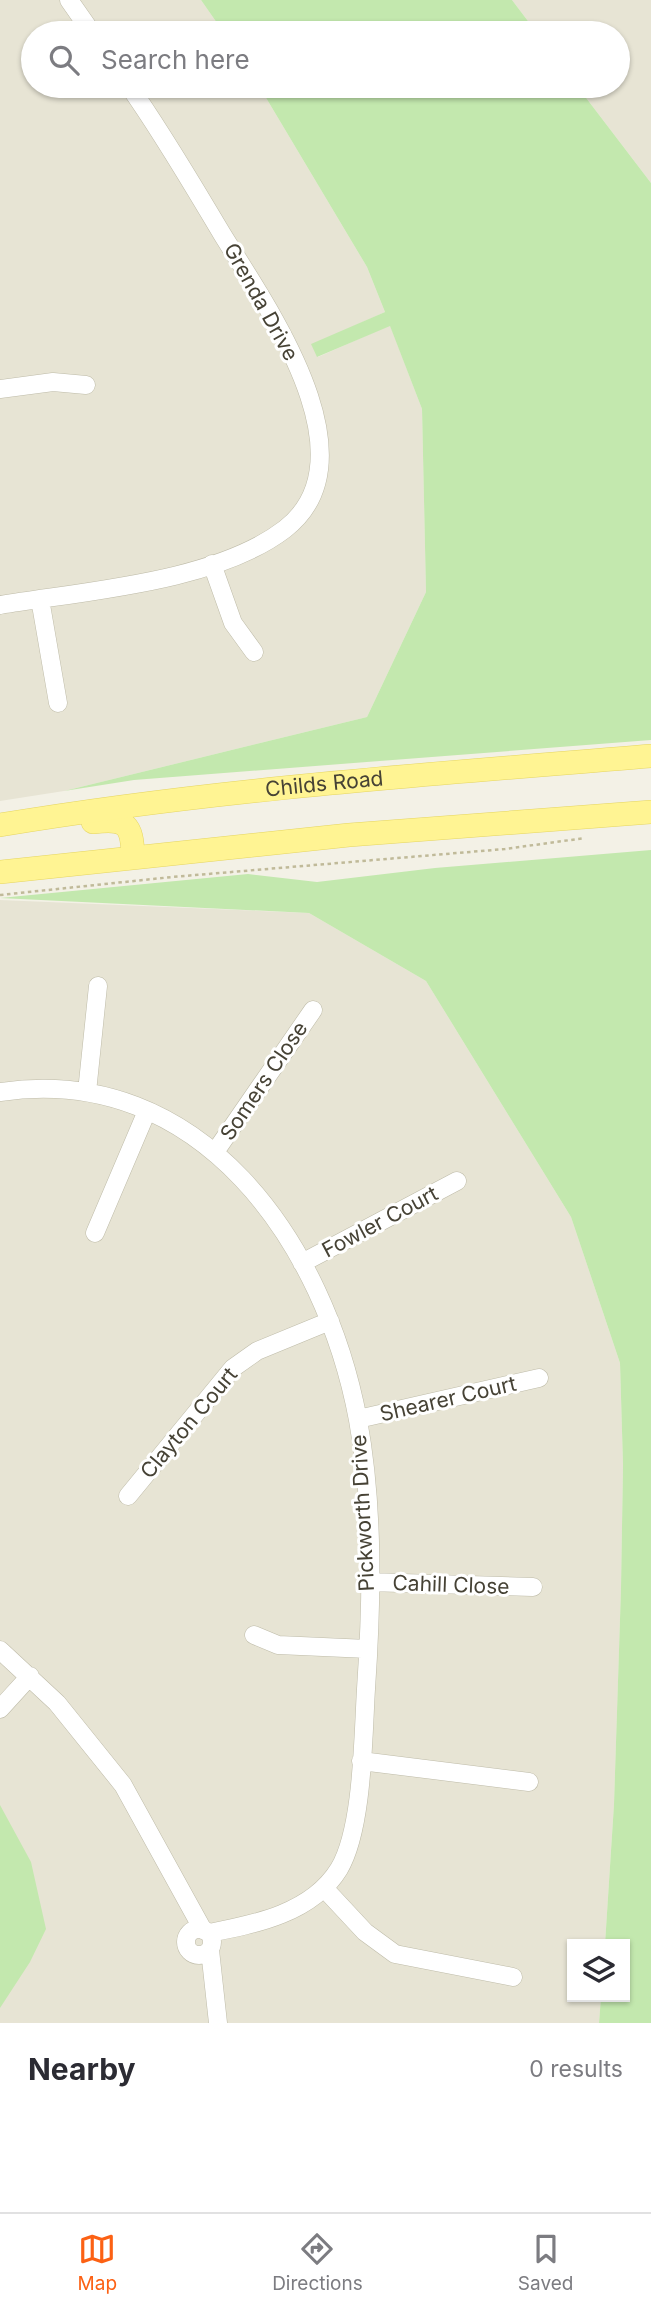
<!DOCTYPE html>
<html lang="en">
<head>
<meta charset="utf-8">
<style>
	body { margin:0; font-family:Inter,sans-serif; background:#f2f2f3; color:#2b2b33 }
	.controls { position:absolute; right:21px; bottom:21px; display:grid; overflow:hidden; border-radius:0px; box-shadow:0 2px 5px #0004 }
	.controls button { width:63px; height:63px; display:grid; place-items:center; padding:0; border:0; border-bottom:2px solid #e1e1e2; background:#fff; color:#2b2b33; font:35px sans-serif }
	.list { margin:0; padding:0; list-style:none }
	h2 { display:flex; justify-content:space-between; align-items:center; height:91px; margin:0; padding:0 28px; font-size:30px }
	h2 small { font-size:23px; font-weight:400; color:#7c7c81 }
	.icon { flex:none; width:38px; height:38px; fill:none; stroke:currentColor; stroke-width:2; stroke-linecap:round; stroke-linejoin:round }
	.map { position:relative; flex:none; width:651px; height:2023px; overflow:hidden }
	.search { position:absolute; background:#fff; box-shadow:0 2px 5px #0004; left:21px; right:21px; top:21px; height:77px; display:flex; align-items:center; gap:18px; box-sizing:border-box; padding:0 24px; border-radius:38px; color:#7c7c81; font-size:26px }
	.sheet { height:189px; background:#fff }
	nav { display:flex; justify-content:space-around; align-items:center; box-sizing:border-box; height:98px; border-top:2px solid #e1e1e2; background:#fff; font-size:19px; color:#7c7c81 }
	nav a { display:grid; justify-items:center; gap:4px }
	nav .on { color:#fc6114 }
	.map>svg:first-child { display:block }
</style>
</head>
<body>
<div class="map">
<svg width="651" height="2023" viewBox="0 0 651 2023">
	<rect width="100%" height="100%" fill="#f3f1e6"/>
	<path fill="#e7e4d4" d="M0,0H201L224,33H33V86H259L367,267L385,312L312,345L318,357L390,325L422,409L426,592L367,717L64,791L0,801Z
		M512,0H651V183L577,86H618V33H537Z
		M0,900L309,913L426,981L571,1217L620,1363L623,1465L621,1588L614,1804L605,1944H572V1997H601L599,2023H0Z"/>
	<path fill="#c3e8ae" d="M201,0H512L537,33H224Z
		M259,86H577L651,183V740L134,780L64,791L367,717L426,592L422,409L390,326L317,357L311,344L385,312L367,267Z
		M651,850V2023H599L601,1997H625V1944H605L614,1804L621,1588L623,1465L620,1363L571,1217L426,981L309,913L0,898L248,874L317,882L435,868Z
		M0,1805L31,1862L46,1929L30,1962L0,2008Z"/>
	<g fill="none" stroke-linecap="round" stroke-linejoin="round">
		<defs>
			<path id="minor" d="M69,0L92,33
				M0,389L53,382L86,385
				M212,564L233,623L254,652
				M40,599L58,703
				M0,605C85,591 216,582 285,529C376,458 265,304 222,234C192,184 163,134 129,86
				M0,1092C201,1062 325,1244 358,1420C374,1507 372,1601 366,1689C363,1737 363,1829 339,1869C312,1913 256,1924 209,1933
				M87,1092L98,986
				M215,1152L313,1010
				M95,1233L147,1111
				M302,1263L457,1181
				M358,1419L539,1378
				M128,1496L233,1368L257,1351L330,1321
				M368,1582L533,1587
				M254,1635L278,1645L368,1649
				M0,1650L57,1703L123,1785L203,1930
				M0,1709L30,1676
				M361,1761L529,1782
				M324,1888L365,1932L395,1954L513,1977
				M186 1942a13 13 0 1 1 26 0a13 13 0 1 1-26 0Z
				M210,1950L218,2023"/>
			<g id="major">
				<path d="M93,822C126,818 132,824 133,856"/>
				<path id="s1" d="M0,825C216,789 433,774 651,756"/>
				<path d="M0,872L349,835L651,812"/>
			</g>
		</defs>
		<use href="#minor" stroke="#bebba8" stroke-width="19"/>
		<use href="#major" stroke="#e5d562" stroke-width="24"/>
		<path stroke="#c0ba99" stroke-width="2.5" stroke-dasharray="3.5 3.5" stroke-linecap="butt" d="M0,895L172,877L505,849L585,838"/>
		<use href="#minor" stroke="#fff" stroke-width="18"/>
		<use href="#major" stroke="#fff493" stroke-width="23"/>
	</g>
	<g text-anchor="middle" stroke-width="6" stroke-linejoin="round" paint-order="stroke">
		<g font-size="21" fill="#464235" stroke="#fff">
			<text transform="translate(261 302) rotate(61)" y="7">Grenda Drive</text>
			<text dy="7" stroke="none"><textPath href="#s1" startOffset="327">Childs Road</textPath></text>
			<text transform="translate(264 1081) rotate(-56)" y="7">Somers Close</text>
			<text transform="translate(380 1222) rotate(-28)" y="7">Fowler Court</text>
			<text transform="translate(448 1399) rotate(-13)" y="7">Shearer Court</text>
			<text transform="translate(189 1423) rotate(-50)" y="7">Clayton Court</text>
			<text transform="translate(363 1513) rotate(-93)" y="7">Pickworth Drive</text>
			<text transform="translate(451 1585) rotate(2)" y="7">Cahill Close</text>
		</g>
	</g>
</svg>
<div class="controls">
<button><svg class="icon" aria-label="layers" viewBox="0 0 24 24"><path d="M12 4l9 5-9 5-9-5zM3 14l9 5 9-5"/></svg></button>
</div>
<div class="search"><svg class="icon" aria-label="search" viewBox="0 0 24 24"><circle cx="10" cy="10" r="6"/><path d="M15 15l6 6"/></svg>Search here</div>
</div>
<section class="sheet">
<h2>Nearby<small>0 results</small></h2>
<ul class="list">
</ul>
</section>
<nav>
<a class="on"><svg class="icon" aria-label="map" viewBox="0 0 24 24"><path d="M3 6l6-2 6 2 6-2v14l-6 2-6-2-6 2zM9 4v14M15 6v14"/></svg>Map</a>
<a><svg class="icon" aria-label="directions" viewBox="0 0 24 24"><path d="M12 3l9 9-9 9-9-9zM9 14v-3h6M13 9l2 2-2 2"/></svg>Directions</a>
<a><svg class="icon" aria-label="saved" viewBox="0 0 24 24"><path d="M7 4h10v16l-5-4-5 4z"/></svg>Saved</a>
</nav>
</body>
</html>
